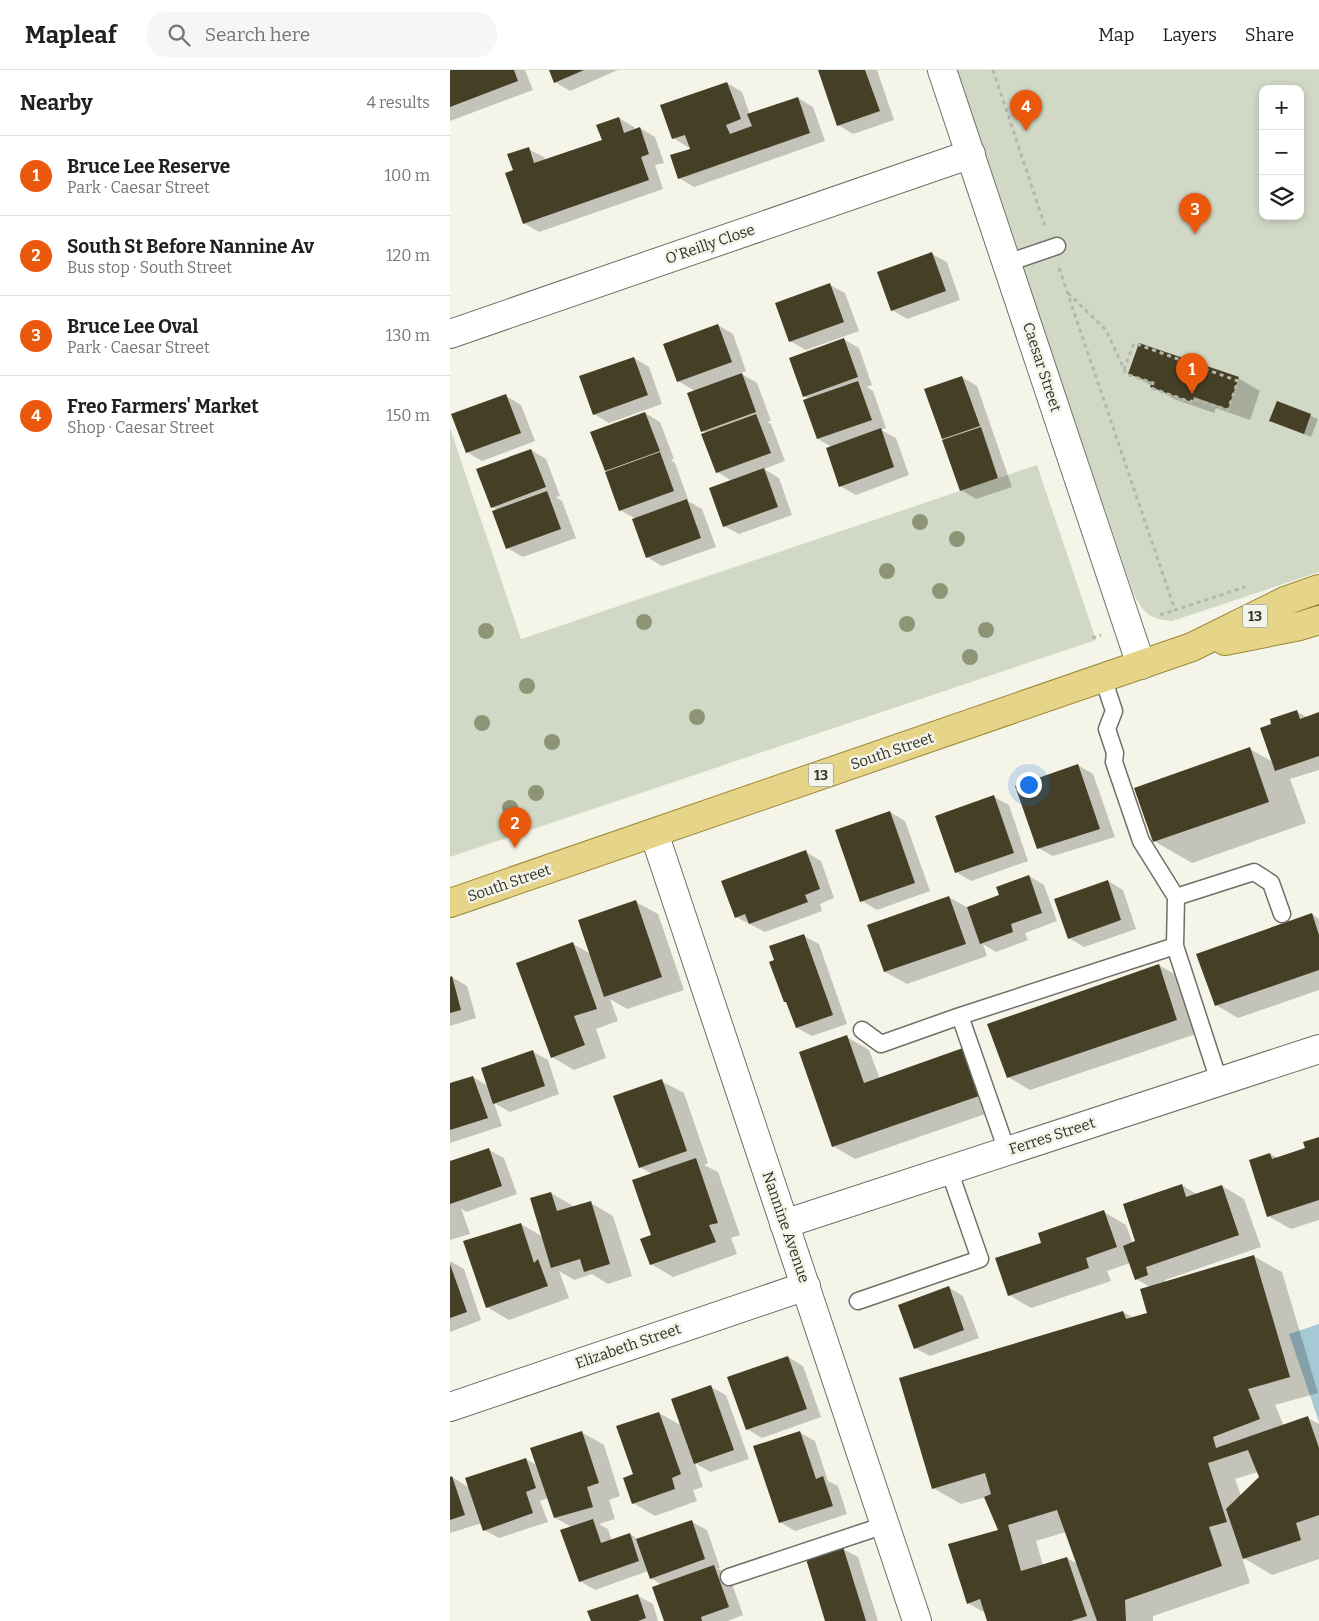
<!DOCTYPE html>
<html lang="en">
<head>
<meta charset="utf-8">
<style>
	body { margin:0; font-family:Bitter,serif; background:#f6f6f6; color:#202124 }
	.controls { position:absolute; right:15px; top:15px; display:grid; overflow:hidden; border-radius:10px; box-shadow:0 2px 8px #0003 }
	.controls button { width:45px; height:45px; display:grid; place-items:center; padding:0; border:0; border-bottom:1px solid #e0e0e0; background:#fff; color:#202124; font:25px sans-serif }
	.you { position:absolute; left:578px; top:714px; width:18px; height:18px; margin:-12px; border:4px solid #fff; border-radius:50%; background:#1a73e8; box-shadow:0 0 0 8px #1a73e833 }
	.badge { display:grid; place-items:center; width:32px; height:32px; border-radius:50%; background:#ea580c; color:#fff; font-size:16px; font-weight:700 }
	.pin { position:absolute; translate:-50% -41px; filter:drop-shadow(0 1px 2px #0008) }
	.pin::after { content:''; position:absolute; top:26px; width:18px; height:15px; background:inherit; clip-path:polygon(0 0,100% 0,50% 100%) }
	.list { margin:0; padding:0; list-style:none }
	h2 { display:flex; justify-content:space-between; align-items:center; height:65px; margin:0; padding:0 20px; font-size:21px }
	h2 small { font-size:16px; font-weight:400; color:#757577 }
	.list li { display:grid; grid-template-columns:32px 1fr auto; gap:15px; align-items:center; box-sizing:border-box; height:80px; padding:0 20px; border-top:1px solid #e0e0e0 }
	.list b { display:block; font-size:19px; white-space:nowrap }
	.list p { margin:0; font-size:16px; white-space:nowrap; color:#757577 }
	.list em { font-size:16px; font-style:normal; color:#757577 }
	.icon { flex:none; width:28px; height:28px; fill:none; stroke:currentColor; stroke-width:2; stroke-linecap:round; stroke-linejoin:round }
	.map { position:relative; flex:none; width:869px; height:1551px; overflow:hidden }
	header { display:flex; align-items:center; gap:30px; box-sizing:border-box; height:70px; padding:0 25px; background:#fff; border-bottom:1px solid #e0e0e0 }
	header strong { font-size:24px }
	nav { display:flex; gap:28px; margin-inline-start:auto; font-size:18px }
	.search { width:350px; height:45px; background:#f6f6f6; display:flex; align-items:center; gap:12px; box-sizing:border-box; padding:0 18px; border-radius:20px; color:#757577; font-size:19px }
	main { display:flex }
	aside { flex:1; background:#fff }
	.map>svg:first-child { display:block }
</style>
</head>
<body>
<header>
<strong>Mapleaf</strong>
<div class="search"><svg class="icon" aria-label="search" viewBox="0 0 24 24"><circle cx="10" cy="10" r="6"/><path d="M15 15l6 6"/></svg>Search here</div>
<nav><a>Map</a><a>Layers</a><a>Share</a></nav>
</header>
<main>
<aside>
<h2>Nearby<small>4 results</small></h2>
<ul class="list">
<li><span class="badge">1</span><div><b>Bruce Lee Reserve</b><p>Park · Caesar Street</p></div><em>100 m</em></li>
<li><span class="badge">2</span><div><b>South St Before Nannine Av</b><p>Bus stop · South Street</p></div><em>120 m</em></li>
<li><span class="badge">3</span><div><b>Bruce Lee Oval</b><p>Park · Caesar Street</p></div><em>130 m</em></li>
<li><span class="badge">4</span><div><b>Freo Farmers' Market</b><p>Shop · Caesar Street</p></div><em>150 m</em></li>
</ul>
</aside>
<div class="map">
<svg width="869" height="1551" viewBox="0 0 869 1551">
	<rect width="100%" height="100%" fill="#f5f4e8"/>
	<path fill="#d1d8c5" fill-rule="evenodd" d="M506,0H869V502L722,551C699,549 693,543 683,522ZM813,19H850V146H813Z
		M0,358L71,569L587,395L646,570L0,787Z"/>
	<path fill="#a5cad5" d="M869,1254V1352L839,1264Z"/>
	<path fill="#0003" fill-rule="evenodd" d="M0,0H75L83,20L0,51Z
		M100,0H168L120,21L105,12Z
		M369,0H427L444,50L403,64L388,55Z
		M277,13L292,22L300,45L348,28L363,37L375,71L244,117L229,108L241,79L240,76L238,77L223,68Z
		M169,48L184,57L185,60L190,58L205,67L214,93L205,95L213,119L89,162L74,153L64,101L78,79L94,87L95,90L153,70Z
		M482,184L497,192L510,230L457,249L442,240Z
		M380,215L395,223L409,261L356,280L340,271Z
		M268,255L283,264L296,301L290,303L307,313L321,351L317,352L321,354L335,391L314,399L329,408L342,445L289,464L274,456L282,411L267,402L256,363L252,361L245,321L228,311Z
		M393,269L409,278L422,315L417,317L423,321L436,358L431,360L446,368L459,405L406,425L390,416L382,377L368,369L360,329L354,326Z
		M184,288L199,297L212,334L159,353L144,344Z
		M680,303L788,308L810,321L800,350L766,338L764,343L724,329Z
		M512,307L527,316L562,417L526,429L511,420L476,319Z
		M56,326L71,335L85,371L32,391L17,382Z
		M828,332L868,349L861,367L828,354Z
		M195,343L210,352L224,389L221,390L225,393L238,429L236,430L252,439L266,477L212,496L197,487L186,449L170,440L159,402L156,400Z
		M81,380L96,389L110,426L106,427L112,431L126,468L73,487L57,478L48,440L42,437Z
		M847,642L857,647L869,643V700L840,709L856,753L742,793L704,771L800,679L823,692Z
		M628,695L643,704L665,767L603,786L588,778Z
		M544,727L559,735L578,791L521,811L506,802Z
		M440,742L455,751L480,821L427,840L412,831Z
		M356,782L371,791L384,828L370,834L372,841L315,862L286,847Z
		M579,806L594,815L607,851L575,863L578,870L546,882L533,874L537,886L457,914L435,902L499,827L518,838L551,826Z
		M658,811L673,820L686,859L634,877L619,868Z
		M186,832L208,844L234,920L177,939L160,929L168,951L146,959L156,988L124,1000L102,987L123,874L141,884Z
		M862,844L869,849V920L788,948L766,935Z
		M354,866L369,874L397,954L362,966L347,958L339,934L335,932Z
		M709,895L731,908L749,963L580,1020L558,1007Z
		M2,907L17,916L26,948L0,956V908Z
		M397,967L419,980L430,1009L513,979L535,992L550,1039L405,1089L383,1076Z
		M83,982L98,990L109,1024L60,1042L44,1033L52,1056L0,1073V1014L23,1007L38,1016Z
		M211,1011L234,1023L258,1093L254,1095L268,1102L290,1165L281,1168L287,1184L223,1207L201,1194L202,1104L190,1097Z
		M869,1068V1150L841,1159L818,1146L820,1084L828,1088L857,1078Z
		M39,1080L54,1088L67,1124L16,1142L11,1138L20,1164L0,1170V1092Z
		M732,1115L748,1125L772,1116L794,1129L811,1177L715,1210L716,1212L803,1186L832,1202L868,1323L825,1335L834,1356L858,1348L869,1354V1489L822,1505L792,1487L800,1513L703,1546V1551H538L535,1543L518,1533L549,1460L536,1427L511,1434L483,1418L673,1242L684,1248L699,1244L700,1217L686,1209L680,1193L657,1201L661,1211L581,1238L559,1225L593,1173L654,1142L676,1155L683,1174ZM808,1402L811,1408L791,1426L785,1409ZM616,1462L628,1494L617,1488L593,1495L586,1471Z
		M101,1123L123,1136V1138L141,1133L163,1146L182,1206L158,1214L142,1204L124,1210L109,1201L119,1228L59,1250L37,1237L71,1154L93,1167Z
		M0,1191L14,1199L31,1250L0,1262Z
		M498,1217L513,1226L529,1268L480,1286L465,1278Z
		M338,1287L353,1296L371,1347L312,1368L297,1359Z
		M261,1317L276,1325L299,1389L260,1402L245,1393L253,1417L243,1420L247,1431L205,1446L183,1433L184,1405L209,1343L232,1356Z
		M131,1362L154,1375L170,1426L159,1430L165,1449L149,1454L158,1459L162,1471L180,1464L189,1470L242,1452L257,1460L270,1498H267L279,1505L293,1545L278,1551H215L212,1515L201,1508L198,1501L145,1520L130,1511L122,1457L105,1448L98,1428L90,1431L98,1452L49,1468L34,1460L32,1453L0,1463V1408L2,1407L20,1418L76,1389L88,1396Z
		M349,1362L365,1371L378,1411L388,1416L397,1444L345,1461L330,1452Z
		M393,1479L408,1487L428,1551H376Z
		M188,1526L203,1534L208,1551H142Z"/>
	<path fill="#454025" d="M0,0H64L68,11L0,37Z
		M99,0H134L104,13Z
		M368,0H415L430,41L387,56Z
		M277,12L291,49L276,55L280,64L302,56L297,44L348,27L360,63L228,109L220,85L240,79L235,65L222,69L210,35Z
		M169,47L174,63L190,57L199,84L191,87L199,110L73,154L55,103L63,100L57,84L79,77L84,93L152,70L146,55Z
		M482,182L496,221L441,241L427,202Z
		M380,213L394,252L339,272L325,233Z
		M268,254L282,292L227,312L213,274Z
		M394,268L408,307L353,327L339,288Z
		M689,273L789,307L778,339L744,327L742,332L700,317L702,312L678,304Z
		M184,287L198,325L143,345L129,306Z
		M292,303L306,342L251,362L237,323Z
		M512,306L530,356L492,369L474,319Z
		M408,311L422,350L367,369L353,330Z
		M56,324L71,363L16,383L1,344Z
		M827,331L861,344L854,364L819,351Z
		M195,342L210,381L155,401L140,362Z
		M306,344L321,383L266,403L251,364Z
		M531,357L548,408L510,421L492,370Z
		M431,358L444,397L389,417L376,378Z
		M81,379L96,417L41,438L26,399Z
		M210,382L224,421L169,441L155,402Z
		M314,398L328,437L273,457L259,418Z
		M97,421L111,459L56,479L42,441Z
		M237,429L251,468L196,488L182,449Z
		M847,640L850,649L869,642V686L825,701L810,658L821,654L820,649Z
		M800,677L819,732L703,772L684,718Z
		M628,694L650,759L587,779L565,716Z
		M544,725L564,783L505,803L485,746Z
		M440,741L465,813L410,832L385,760Z
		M356,780L370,819L355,825L358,832L299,854L295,844L285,848L271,811Z
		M579,805L592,843L561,854L563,862L530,874L517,837L549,825L546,817Z
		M658,810L671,850L618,869L604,829Z
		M499,826L516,874L434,902L417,855Z
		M186,830L212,907L154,927L128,850Z
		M862,843L869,865V900L765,936L746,884Z
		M354,864L383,945L346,958L336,932H334L319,892L324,890L319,876Z
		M123,872L147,939L124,946L135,975L101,988L66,893Z
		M709,894L727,950L557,1008L537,954Z
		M2,906L11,940L0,943V907Z
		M397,965L414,1013L513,978L529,1026L382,1077L349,982Z
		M83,980L95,1016L43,1034L31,998Z
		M23,1006L38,1048L0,1060V1013Z
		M212,1009L237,1081L189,1098L163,1026Z
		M869,1067V1130L817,1147L799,1090L820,1083L822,1089L855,1078L853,1072Z
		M39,1078L52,1116L0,1134V1091Z
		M246,1088L268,1153L259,1155L266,1172L200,1195L190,1169L201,1165L182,1110Z
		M732,1114L736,1127L772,1115L789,1165L696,1197L698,1205L685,1210L673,1176L685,1171L673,1134Z
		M101,1122L107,1141L141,1131L160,1194L134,1202L130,1189L101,1198L80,1128Z
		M654,1140L667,1177L636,1188L639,1198L558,1226L545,1188L591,1173L588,1163Z
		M71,1153L84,1193L88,1189L98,1216L36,1238L13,1171Z
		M804,1185L840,1307L798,1319L810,1349L763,1367L766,1378L858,1346L869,1378V1445L846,1453L851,1470L793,1489L776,1439L809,1407L798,1380L758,1393L777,1452L759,1457L772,1496L675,1530L676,1551H647L607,1440L558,1455L571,1501L617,1487L637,1546L621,1551H537L530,1529L517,1534L498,1474L548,1460L534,1427L541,1424L535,1403L482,1419L449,1308L673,1241L676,1249L697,1243L690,1219Z
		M0,1194L17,1242L0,1248Z
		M499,1216L514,1260L464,1279L448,1235Z
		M338,1286L357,1339L296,1360L277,1307Z
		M261,1315L284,1380L244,1394L221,1329Z
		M209,1342L231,1404L222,1408L225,1419L182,1434L173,1408L183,1404L166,1356Z
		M132,1361L149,1413L137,1417L143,1437L104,1448L80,1378Z
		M350,1361L366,1409L373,1406L383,1436L329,1453L303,1376Z
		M76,1388L86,1418L76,1422L83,1443L33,1461L15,1408Z
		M2,1406L15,1445L0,1450V1407Z
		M143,1449L151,1473L180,1463L189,1491L129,1512L110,1460Z
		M242,1450L255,1489L200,1509L186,1469Z
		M393,1477L416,1551H375L356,1489Z
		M264,1495L279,1537L251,1547L252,1551H214L202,1517Z
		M188,1524L196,1548L188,1551H141L137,1541Z"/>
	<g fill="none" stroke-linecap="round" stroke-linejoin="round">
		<defs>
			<path id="lane" d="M557,193L607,176
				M653,608L664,641L657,659L665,683L664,692L691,771L726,827
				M725,876L726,827L804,802L821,813L832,844
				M412,960L431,974L510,946
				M557,1081L510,946L725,876L769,1011
				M408,1231L530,1189L499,1100
				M279,1507L435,1455"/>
			<path id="street" d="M492,0L691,595
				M0,264L521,84
				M204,763L467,1551
				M334,1154L869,979
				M0,1337L356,1216"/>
			<path id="primary" d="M775,571L850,556L869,550
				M0,833L742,577L835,531L869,519"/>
		</defs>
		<use href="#lane" stroke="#716f65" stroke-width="19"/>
		<use href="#street" stroke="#716f65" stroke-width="30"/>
		<use href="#primary" stroke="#9b8835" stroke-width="30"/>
		<path stroke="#b7b6ac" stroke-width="3" stroke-dasharray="4 4" stroke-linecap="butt" d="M543,0L595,156
			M609,198L725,540L795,517
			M618,223L656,260L674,299L676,304L703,313L701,318L741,332L743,329L778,340L788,311L684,273L674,299
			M710,545L725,540
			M642,568L651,565"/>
		<use href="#lane" stroke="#fff" stroke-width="16"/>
		<use href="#street" stroke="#fff" stroke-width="28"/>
		<use href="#primary" stroke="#e6d489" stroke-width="28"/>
	</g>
	<g fill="#8e9576">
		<circle cx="470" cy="452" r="8"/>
		<circle cx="507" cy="469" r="8"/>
		<circle cx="437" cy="501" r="8"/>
		<circle cx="490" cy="521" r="8"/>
		<circle cx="194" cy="552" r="8"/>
		<circle cx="457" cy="554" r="8"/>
		<circle cx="536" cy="560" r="8"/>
		<circle cx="36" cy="561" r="8"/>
		<circle cx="520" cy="587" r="8"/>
		<circle cx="77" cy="616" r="8"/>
		<circle cx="247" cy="647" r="8"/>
		<circle cx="32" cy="653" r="8"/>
		<circle cx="102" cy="672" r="8"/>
		<circle cx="86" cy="723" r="8"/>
		<circle cx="60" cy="738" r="8"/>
	</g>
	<g text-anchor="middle" stroke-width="5" stroke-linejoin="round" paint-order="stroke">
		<g fill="#f5f4e8" stroke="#6b6b64" stroke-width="1">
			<rect x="792.5" y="534.5" width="25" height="23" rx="4"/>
			<rect x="358.5" y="693.5" width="25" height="23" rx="4"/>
		</g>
		<g font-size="14" font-weight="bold" fill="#30302b">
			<text x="805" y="551">13</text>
			<text x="371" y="710">13</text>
		</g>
		<g font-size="15" fill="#30302b" stroke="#f5f4e8">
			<text transform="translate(260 174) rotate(-19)" y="5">O'Reilly Close</text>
			<text transform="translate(592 297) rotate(72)" y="5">Caesar Street</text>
			<text transform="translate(442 681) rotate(-19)" y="5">South Street</text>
			<text transform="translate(59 813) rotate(-19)" y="5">South Street</text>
			<text transform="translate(602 1066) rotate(-18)" y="5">Ferres Street</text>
			<text transform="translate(336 1157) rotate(71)" y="5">Nannine Avenue</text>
			<text transform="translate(178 1276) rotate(-19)" y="5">Elizabeth Street</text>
		</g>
	</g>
</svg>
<div class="controls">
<button>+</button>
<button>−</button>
<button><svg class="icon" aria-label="layers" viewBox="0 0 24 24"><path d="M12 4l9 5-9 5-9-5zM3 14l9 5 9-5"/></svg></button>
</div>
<div class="you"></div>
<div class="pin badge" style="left:742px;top:324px">1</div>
<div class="pin badge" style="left:65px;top:778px">2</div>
<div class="pin badge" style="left:745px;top:164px">3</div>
<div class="pin badge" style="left:576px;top:61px">4</div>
</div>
</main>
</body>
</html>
